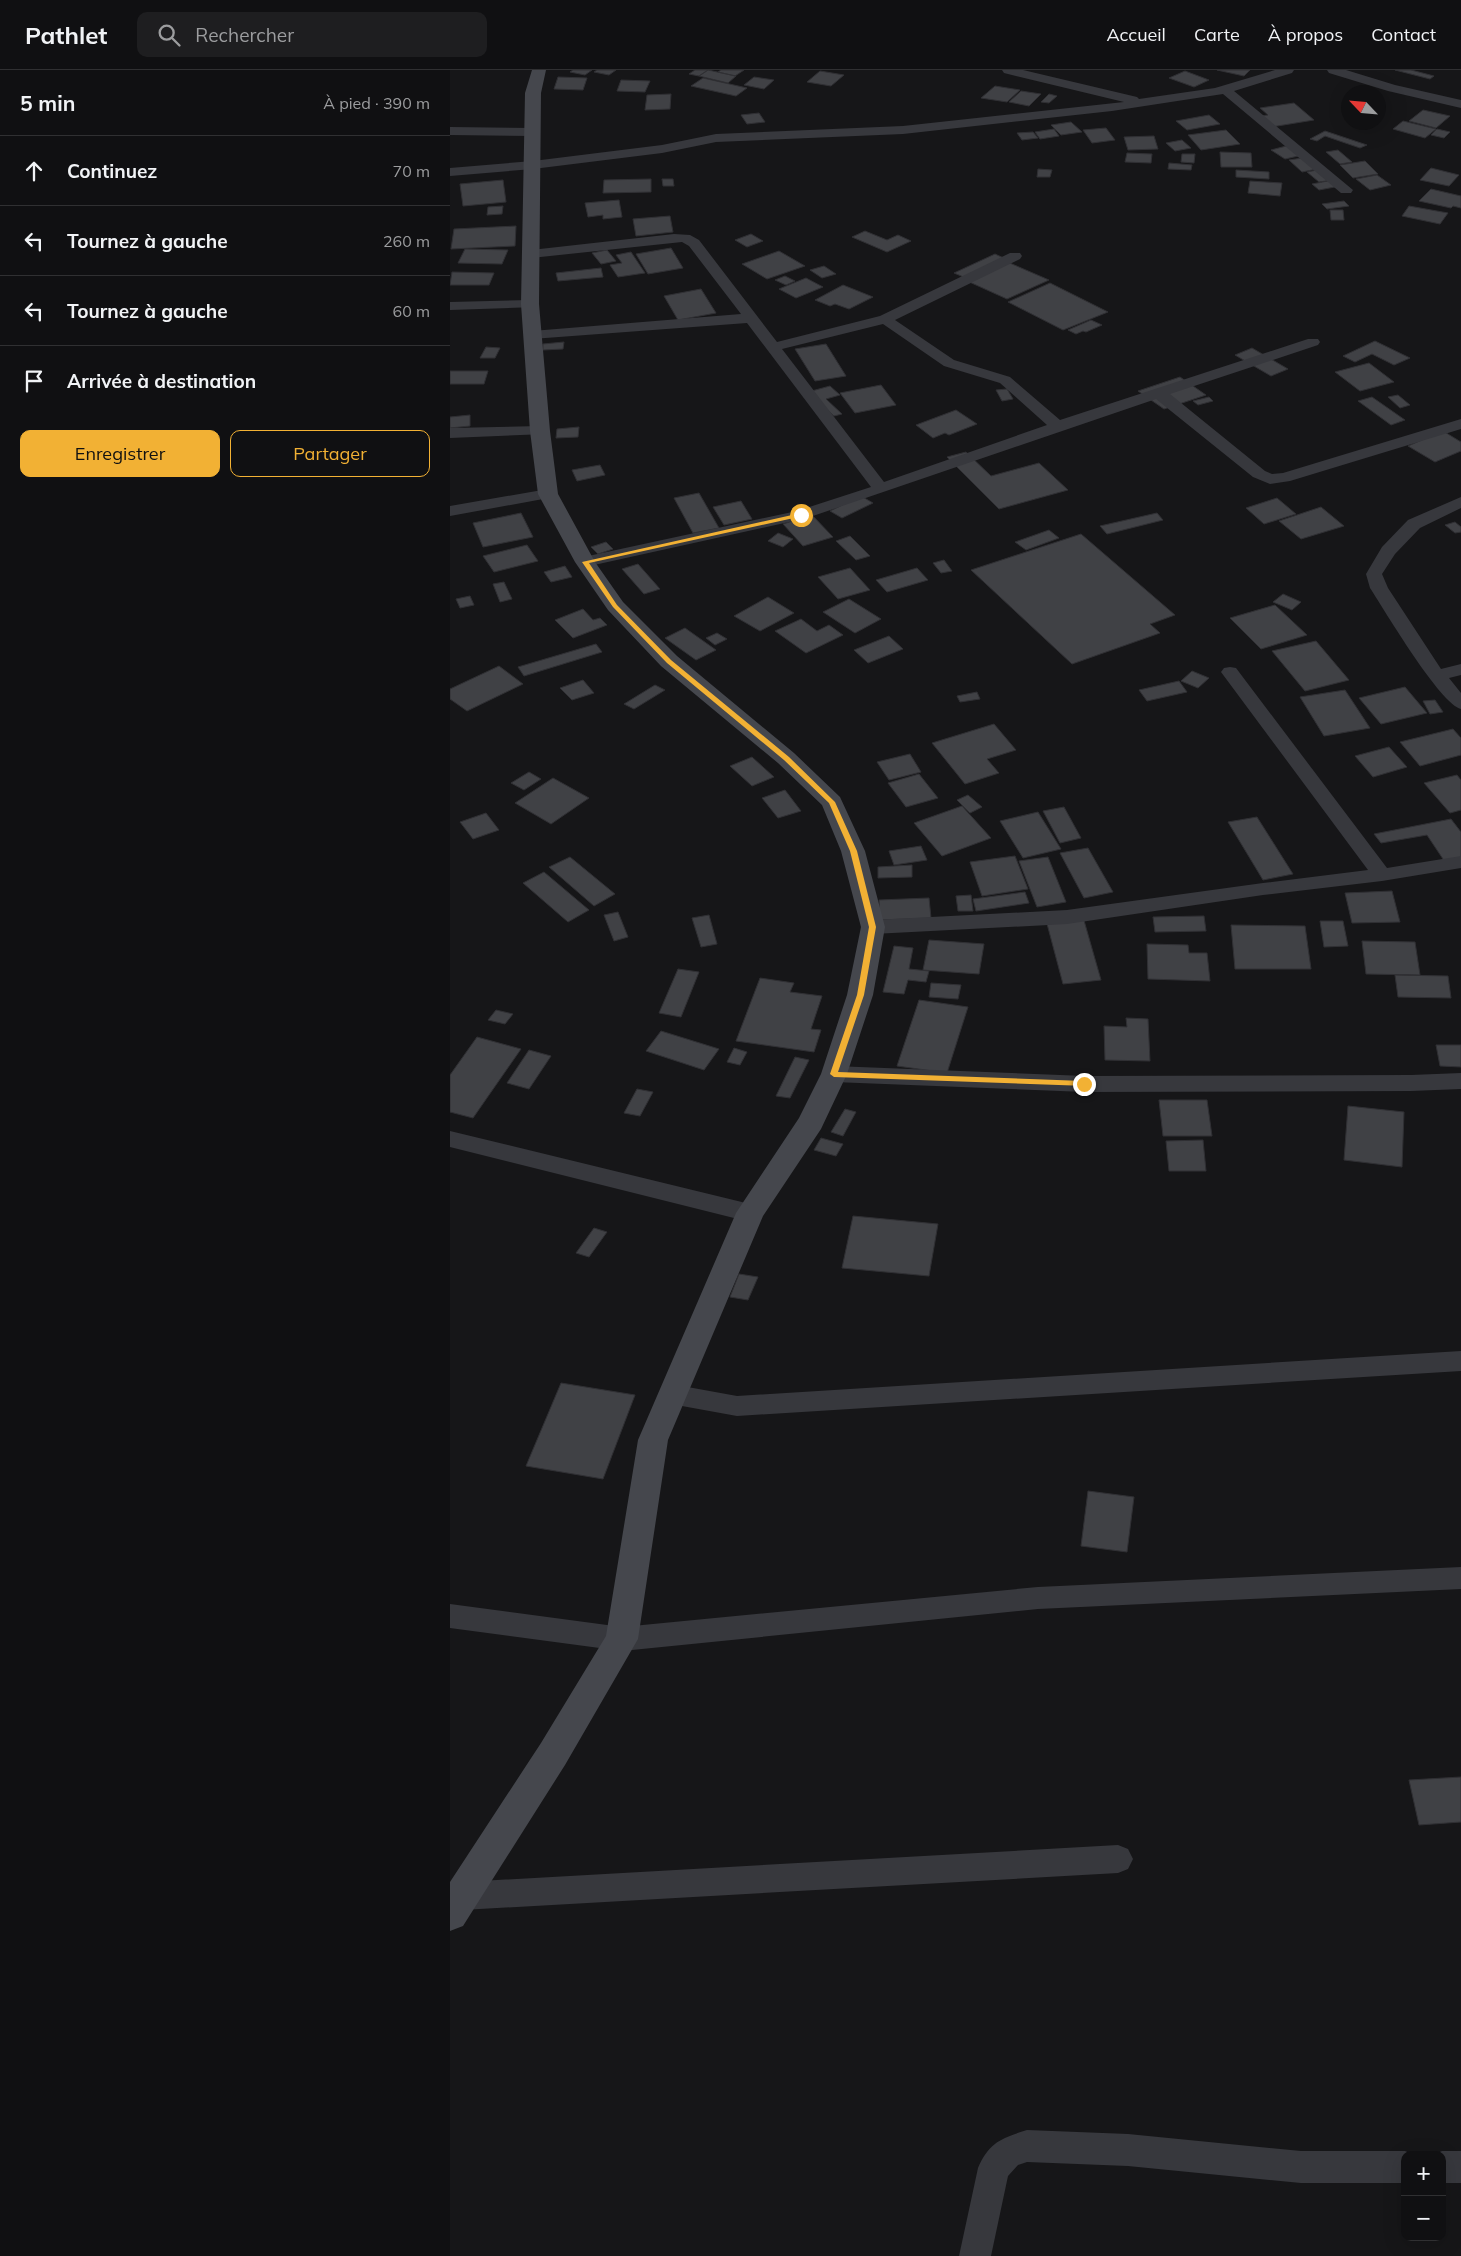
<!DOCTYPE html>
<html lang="fr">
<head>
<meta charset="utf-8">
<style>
	body { margin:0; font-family:Mulish,sans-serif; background:#1e1e20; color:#f1f3f6 }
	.controls { position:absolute; right:15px; bottom:15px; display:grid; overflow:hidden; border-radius:10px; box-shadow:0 5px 20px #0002 }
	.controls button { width:45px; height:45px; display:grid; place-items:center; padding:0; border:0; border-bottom:1px solid #303032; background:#101012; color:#f1f3f6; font:25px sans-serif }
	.compass { position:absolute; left:891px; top:15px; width:45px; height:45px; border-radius:50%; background:#101012; box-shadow:0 5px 20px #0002; rotate:296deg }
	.stop { position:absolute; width:15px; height:15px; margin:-11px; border:4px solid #f2b134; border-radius:50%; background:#fff }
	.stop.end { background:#f2b134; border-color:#fff; box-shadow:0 1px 5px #0008 }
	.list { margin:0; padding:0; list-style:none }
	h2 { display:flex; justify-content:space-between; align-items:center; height:65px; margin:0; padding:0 20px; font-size:21px }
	h2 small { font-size:16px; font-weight:400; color:#9c9d9f }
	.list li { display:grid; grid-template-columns:32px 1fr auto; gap:15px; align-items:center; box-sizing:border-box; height:70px; padding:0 20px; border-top:1px solid #303032 }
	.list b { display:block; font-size:19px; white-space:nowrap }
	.list em { font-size:16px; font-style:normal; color:#9c9d9f }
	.actions { display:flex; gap:10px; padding:15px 20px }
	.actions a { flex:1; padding:11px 0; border:1px solid #f2b134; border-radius:10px; text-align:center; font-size:18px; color:#f2b134 }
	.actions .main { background:#f2b134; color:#111 }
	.icon { flex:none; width:28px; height:28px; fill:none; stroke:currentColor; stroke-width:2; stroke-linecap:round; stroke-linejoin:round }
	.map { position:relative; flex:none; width:1011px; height:2186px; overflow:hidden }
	header { display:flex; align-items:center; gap:30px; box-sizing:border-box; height:70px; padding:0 25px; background:#101012; border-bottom:1px solid #303032 }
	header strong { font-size:24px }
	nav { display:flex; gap:28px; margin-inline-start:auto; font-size:18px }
	.search { width:350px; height:45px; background:#1e1e20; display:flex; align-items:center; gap:12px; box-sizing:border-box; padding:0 18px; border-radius:10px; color:#9c9d9f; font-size:19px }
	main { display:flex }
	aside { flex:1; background:#101012 }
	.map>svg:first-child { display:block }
</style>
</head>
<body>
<header>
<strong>Pathlet</strong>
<div class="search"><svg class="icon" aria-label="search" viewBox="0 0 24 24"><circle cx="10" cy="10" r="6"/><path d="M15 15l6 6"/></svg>Rechercher</div>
<nav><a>Accueil</a><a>Carte</a><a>À propos</a><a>Contact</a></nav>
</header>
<main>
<aside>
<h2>5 min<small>À pied · 390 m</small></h2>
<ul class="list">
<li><svg class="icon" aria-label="ahead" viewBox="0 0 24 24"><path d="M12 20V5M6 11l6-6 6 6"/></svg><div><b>Continuez</b></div><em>70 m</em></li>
<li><svg class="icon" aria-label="left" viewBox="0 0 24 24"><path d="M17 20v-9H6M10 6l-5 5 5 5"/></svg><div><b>Tournez à gauche</b></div><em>260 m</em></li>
<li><svg class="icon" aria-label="left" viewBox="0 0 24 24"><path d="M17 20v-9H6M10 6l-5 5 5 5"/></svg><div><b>Tournez à gauche</b></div><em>60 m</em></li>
<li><svg class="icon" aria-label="arrive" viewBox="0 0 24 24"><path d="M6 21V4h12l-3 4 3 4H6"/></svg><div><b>Arrivée à destination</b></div></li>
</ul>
<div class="actions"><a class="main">Enregistrer</a><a>Partager</a></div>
</aside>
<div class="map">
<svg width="1011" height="2186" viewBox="0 0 1011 2186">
	<rect width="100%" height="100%" fill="#161618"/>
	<path fill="#404145" stroke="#303034" d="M123,0H142L135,5L120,2Z
		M147,0H166L159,5L144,2Z
		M245,0H258L249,6L239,4Z
		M258,0L286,6L278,13L249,6Z
		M271,0H294L285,6L268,2Z
		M767,0H800L794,6Z
		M945,0H961L984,6L980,9Z
		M370,1L394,5L381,16L357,12Z
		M735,1L759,10L744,17L719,8Z
		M108,7L137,8L133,20L104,19Z
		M304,7L324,10L314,19L294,15Z
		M253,8L297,18L286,26L241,16Z
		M171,10L200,11L195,22L167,21Z
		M545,16L570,20L557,32L531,28Z
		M571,21L591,24L579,36L559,32Z
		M221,24L220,39L195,40L197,25Z
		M599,24L607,26L599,33L591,32Z
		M844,33L864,50L815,58L803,47L818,45L810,38Z
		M973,40L1000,46L986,58L959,51Z
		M309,43L315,52L297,54L291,45Z
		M759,45L770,54L737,60L726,51Z
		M953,51L986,59L975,68L943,59Z
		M621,52L632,62L611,65L601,55Z
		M656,58L665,70L642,73L633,60Z
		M604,59L609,66L590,69L585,62Z
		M987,59L1000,62L994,68L981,65Z
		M776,60L790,74L751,80L738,65Z
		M875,61L917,75L910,78L875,66L867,71L860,69Z
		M583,62L588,68L572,70L567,63Z
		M704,66L708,79L678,80L674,67Z
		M732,70L741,78L725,81L716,73Z
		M844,74L857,84L835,89L821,80Z
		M888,80L902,92L890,94L876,82Z
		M770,82L801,83L802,97H771Z
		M677,83L702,84L701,93L675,92Z
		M732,84H745L744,93L731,92Z
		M859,87L872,98L852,102L839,90Z
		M915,91L928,104L903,108L890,95Z
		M719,93L742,95L741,100L718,99Z
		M981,98L1009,105L999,116L970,110Z
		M588,99L602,100L600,107H587Z
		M872,99L883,110L869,112L857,102Z
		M786,100L819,102V109L786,107Z
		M927,105L941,115L920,120L906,109Z
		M201,109V122L153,123L154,110Z
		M212,109H223L224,116H213Z
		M53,110L56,132L13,136L10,114Z
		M883,110L890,116L869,120L862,114Z
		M800,111L832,113L830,126L798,123Z
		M981,119L1011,126V138L1003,136L1001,138L969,131Z
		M169,130L172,147L153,149V145L138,147L135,133Z
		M894,131L899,136L877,139L872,134Z
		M53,136L52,144L37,145L38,137Z
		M959,136L998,143L990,154L952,146Z
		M880,140H893L894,150H881Z
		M220,146L223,162L186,166L183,149Z
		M66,156L65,176L1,179L4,159Z
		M415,161L437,170L448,165L461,171L437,182L402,167Z
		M301,164L313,171L297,177L285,170Z
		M221,178L233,198L198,204L186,184Z
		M15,179L58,180L52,194L8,193Z
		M157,180L166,191L151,194L142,183Z
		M329,181L355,196L317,209L292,194Z
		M181,182L195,203L168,207L160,195L172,193L166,185Z
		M545,184L556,189L516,208L504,203Z
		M555,191L599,210L557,229L515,210Z
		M374,196L386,204L372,208L360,200Z
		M151,198L153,207L108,211L106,203Z
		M2,202L44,203L39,215H0Z
		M335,206L345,211L336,215L325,210Z
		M356,208L373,217L346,228L329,219Z
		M600,213L658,242L613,260L558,232Z
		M393,215L423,227L399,239L385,234L380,236L365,230Z
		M251,219L266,243L228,250L214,226Z
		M641,250L652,255L636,262L633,261L626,264L618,260Z
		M925,271L960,288L944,295L922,284L905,292L893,286Z
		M114,272L113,279L93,280V274Z
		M376,274L396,306L365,311L345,279Z
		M36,277L50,278L45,288H30Z
		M802,278L838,299L821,306L785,285Z
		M919,293L944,312L910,321L885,302Z
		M0,301H38L34,314H0Z
		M730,307L756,325L714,339L688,321Z
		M431,315L446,335L405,343L390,323Z
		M380,316L390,325L376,329L392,344L384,346L358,322Z
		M557,319L563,329L552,331L546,320Z
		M948,325L960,335L950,338L938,327Z
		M759,327L763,331L748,335L743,331Z
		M922,327L955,350L941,355L908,331Z
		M506,340L527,354L499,365L495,363L483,368L466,355Z
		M20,345V356L0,358V347Z
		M129,357L128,367L106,368L107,359Z
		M993,361L1011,372V381L985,392L958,376Z
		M516,382L541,406L589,393L618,420L549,439L497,387Z
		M150,395L155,405L127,411L122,400Z
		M249,423L269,458L243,463L224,428Z
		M411,426L423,433L392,448L380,441Z
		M827,428L846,444L814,454L796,438Z
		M291,431L302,449L274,455L263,437Z
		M871,437L894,456L851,469L829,451Z
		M71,443L83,467L33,477L23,453Z
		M707,443L713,450L657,464L650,456Z
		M362,445L383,467L353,476L333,454Z
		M1005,452L1011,457V462L1005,463L995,455Z
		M599,460L609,468L576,480L565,472Z
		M328,463L343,469L333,477L318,471Z
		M631,464L725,545L700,554L710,563L622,594L521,500Z
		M400,466L420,486L406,490L386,471Z
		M156,472L163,479L148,484L141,477Z
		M77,475L88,491L44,502L33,486Z
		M494,490L502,501L491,503L483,493Z
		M188,494L210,519L194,524L172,499Z
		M115,496L122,507L101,512L94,502Z
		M400,498L420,520L388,529L368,507Z
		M467,498L478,510L437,522L426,510Z
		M54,512L62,529L50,532L43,514Z
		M833,524L851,532L842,540L823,532Z
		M20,526L24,535L10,538L6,529Z
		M318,527L344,543L310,561L284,546Z
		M399,529L431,549L405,563L373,542Z
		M825,535L857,565L811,579L780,548Z
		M133,539L143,550L150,548L157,555L123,568L105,550Z
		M351,549L367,561L379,555L393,565L356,583L325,561Z
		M235,558L266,580L246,590L215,568Z
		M267,563L277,569L265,575L256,568Z
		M439,566L453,579L418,593L404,580Z
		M866,571L899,610L855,621L822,581Z
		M146,574L152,582L74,606L68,597Z
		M49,596L73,614L17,641L0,629V619Z
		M742,601L759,608L748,618L731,611Z
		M133,610L144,623L122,630L110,618Z
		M729,611L737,622L697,631L689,620Z
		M205,615L215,620L184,639L174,634Z
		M955,617L977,643L931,654L909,628Z
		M895,620L920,658L874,666L850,627Z
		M527,622L530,629L510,632L507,626Z
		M985,630L993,642L980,644L973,631Z
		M544,654L566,680L537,689L549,703L515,714L482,673Z
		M1003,659L1011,668V685L970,696L950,672Z
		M939,677L957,697L923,707L905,686Z
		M460,684L471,702L439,710L427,692Z
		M302,687L324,707L302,716L280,696Z
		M79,702L91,709L74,720L61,713Z
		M469,704L488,728L456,737L438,713Z
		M1007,705L1011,710V740L1000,743L974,713Z
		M103,708L139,728L101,754L65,733Z
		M335,720L351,741L328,748L312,728Z
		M518,725L532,737L520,743L507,730Z
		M512,736L541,768L492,786L464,753Z
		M614,737L631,768L610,773L593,741Z
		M588,742L611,779L573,788L550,751Z
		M36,743L49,760L23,769L10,752Z
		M807,747L843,804L813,810L778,752Z
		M1001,749L1011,762V792L997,795L977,765L931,773L924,764Z
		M471,776L477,790L444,795L439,781Z
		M638,778L663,822L634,828L610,783Z
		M565,786L578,819L532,826L520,792Z
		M120,787L165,824L144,836L99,797Z
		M598,787L616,832L587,837L569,791Z
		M462,795V807L428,808V797Z
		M94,802L139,840L118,852L73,813Z
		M942,821L950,852L902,853L895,823Z
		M575,822L579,833L526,841L523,829Z
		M521,825L523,841H508L506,826Z
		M479,828L481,848L430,850L429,830Z
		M168,842L178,867L164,871L154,845Z
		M259,845L267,874L251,877L242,848Z
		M754,846L756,861L705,862L703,847Z
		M633,847L651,910L613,914L596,850Z
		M870,851H893L898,876L874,877Z
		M781,855L855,856L861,899H785Z
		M479,870L534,874L529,904L473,900Z
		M912,871L965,872L970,905L916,904Z
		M697,874L738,875L739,883H757L760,911L698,909Z
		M444,876L463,878L459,899L479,901L476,912L458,910L454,924L433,922Z
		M228,899L249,902L231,947L209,943Z
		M945,905L998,906L1001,928L948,927Z
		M310,908L344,913L340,922L372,926L361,959L371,960L364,982L286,971Z
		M481,913L511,915L508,929L479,927Z
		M469,930L518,937L497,1003L447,996Z
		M46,940L63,944L55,954L38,950Z
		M676,948L698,949L700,991L655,990L654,956L677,957Z
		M211,961L269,979L254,1000L196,981Z
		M27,967L71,979L23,1048L0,1042V1005Z
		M986,975H1011V997L990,996Z
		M284,978L297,982L290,995L277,992Z
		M79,980L101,986L79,1019L57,1013Z
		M345,987L359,990L340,1028L326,1026Z
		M187,1019L203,1022L190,1046L174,1043Z
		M709,1030H757L762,1066H713Z
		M898,1036L954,1042L952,1097L894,1090Z
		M395,1039L406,1042L393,1066L381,1062Z
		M371,1068L393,1074L386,1086L364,1080Z
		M753,1070L756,1101H719L716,1071Z
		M403,1146L488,1154L479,1206L392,1198Z
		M144,1158L157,1162L139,1187L126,1183Z
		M289,1204L308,1207L298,1230L280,1227Z
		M111,1313L185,1325L153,1409L76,1396Z
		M638,1421L684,1427L677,1482L631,1476Z
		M1011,1707V1752L969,1755L959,1710Z"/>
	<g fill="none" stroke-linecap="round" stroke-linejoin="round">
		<path fill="#37383d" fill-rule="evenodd" d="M552,0H573L687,27L689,29L765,18L825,0H844L842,3L784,21L903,120L901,123H891L773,24L662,41L453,64L266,72L212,83L83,99L0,106V98L83,91L212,75L266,64L453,56L674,32L554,3Z
			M877,0H896L945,15L1011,30V38L938,21L879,3Z
			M0,57L83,58L89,62L83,66L0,65Z
			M224,164L240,165L249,170L327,272L430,246L560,183H570L572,186L570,189L445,250L504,290L560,307L610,350L858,269H868L870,272L868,275L720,324L815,401L822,404L833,403L1011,349V359L840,411L820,414L803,407L706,329L357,448L135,497L129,496L127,492L129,488L347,441L421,417L297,253L82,269L77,268L75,265L82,261L291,244L239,176L232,172L81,188L74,184L81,180ZM433,254L494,296L550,313L597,355L434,412L332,279Z
			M80,230L87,234L85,237L0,240V232Z
			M90,356L96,358L98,361L96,364L0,368V358Z
			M98,419L104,421L106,424L104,427L0,446V436Z
			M1011,427V438L970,458L945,484L932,504L938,518L991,599L1011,594V605L999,608L1011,623V639C990,634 935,541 920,518L916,504L932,477L958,450Z
			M780,597L786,598L937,798L1011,786V798L932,811L813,825L617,854L423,864L416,862L413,857L416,852L423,850L617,840L813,813L918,800L771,602L774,598Z
			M384,996L635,1006L961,1005L1011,1003V1019L961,1021L635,1022L384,1012L376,1009L373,1004L376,999Z
			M0,1061L300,1134L308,1137L311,1143L308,1149L300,1152L0,1077Z
			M1011,1281V1301L287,1346L221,1334L212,1331L209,1324L212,1317L221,1314L287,1326Z
			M1011,1497V1519L588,1539L172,1581L0,1558V1534L172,1557L588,1517Z
			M668,1775L678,1779L683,1789L678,1799L668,1803L12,1840L2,1836L0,1820L2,1816L12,1812Z
			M577,2060L678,2064L851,2081H955L964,2085H955V2113H851L678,2096L577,2092L568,2095L558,2106L541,2186H509L528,2098C539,2072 552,2068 577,2060Z
			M992,2081H1011V2113H992V2085H983Z"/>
		<path fill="#45474d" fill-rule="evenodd" d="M82,0H96L91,23L89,234L100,361L108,424L145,492L173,532L227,586L344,683L390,727L415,781L435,857L423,925L397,1004L371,1059L313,1146L218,1370L188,1569L115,1695L13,1856L0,1861V1812L91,1673L156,1566L188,1370L286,1143L349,1048L371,1004L397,925L411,857L391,781L372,735L328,693L211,596L158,540L125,492L88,424L80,361L71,234L75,23Z"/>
	</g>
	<path fill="#f2b134" d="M351,443L353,446L139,493L167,535L221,590L339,687L385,732L407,781L426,857L414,925L388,1002L634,1011L638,1014L637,1016L384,1007L380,1004L407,925L419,857L400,781L379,733L334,690L217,593L163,537L132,492Z"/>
</svg>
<div class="controls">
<button>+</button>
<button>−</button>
</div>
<svg class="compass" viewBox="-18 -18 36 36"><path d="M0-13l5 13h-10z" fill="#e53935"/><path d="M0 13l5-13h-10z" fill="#9c9d9f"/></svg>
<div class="stop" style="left:351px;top:445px"></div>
<div class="stop end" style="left:634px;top:1014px"></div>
</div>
</main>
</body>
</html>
